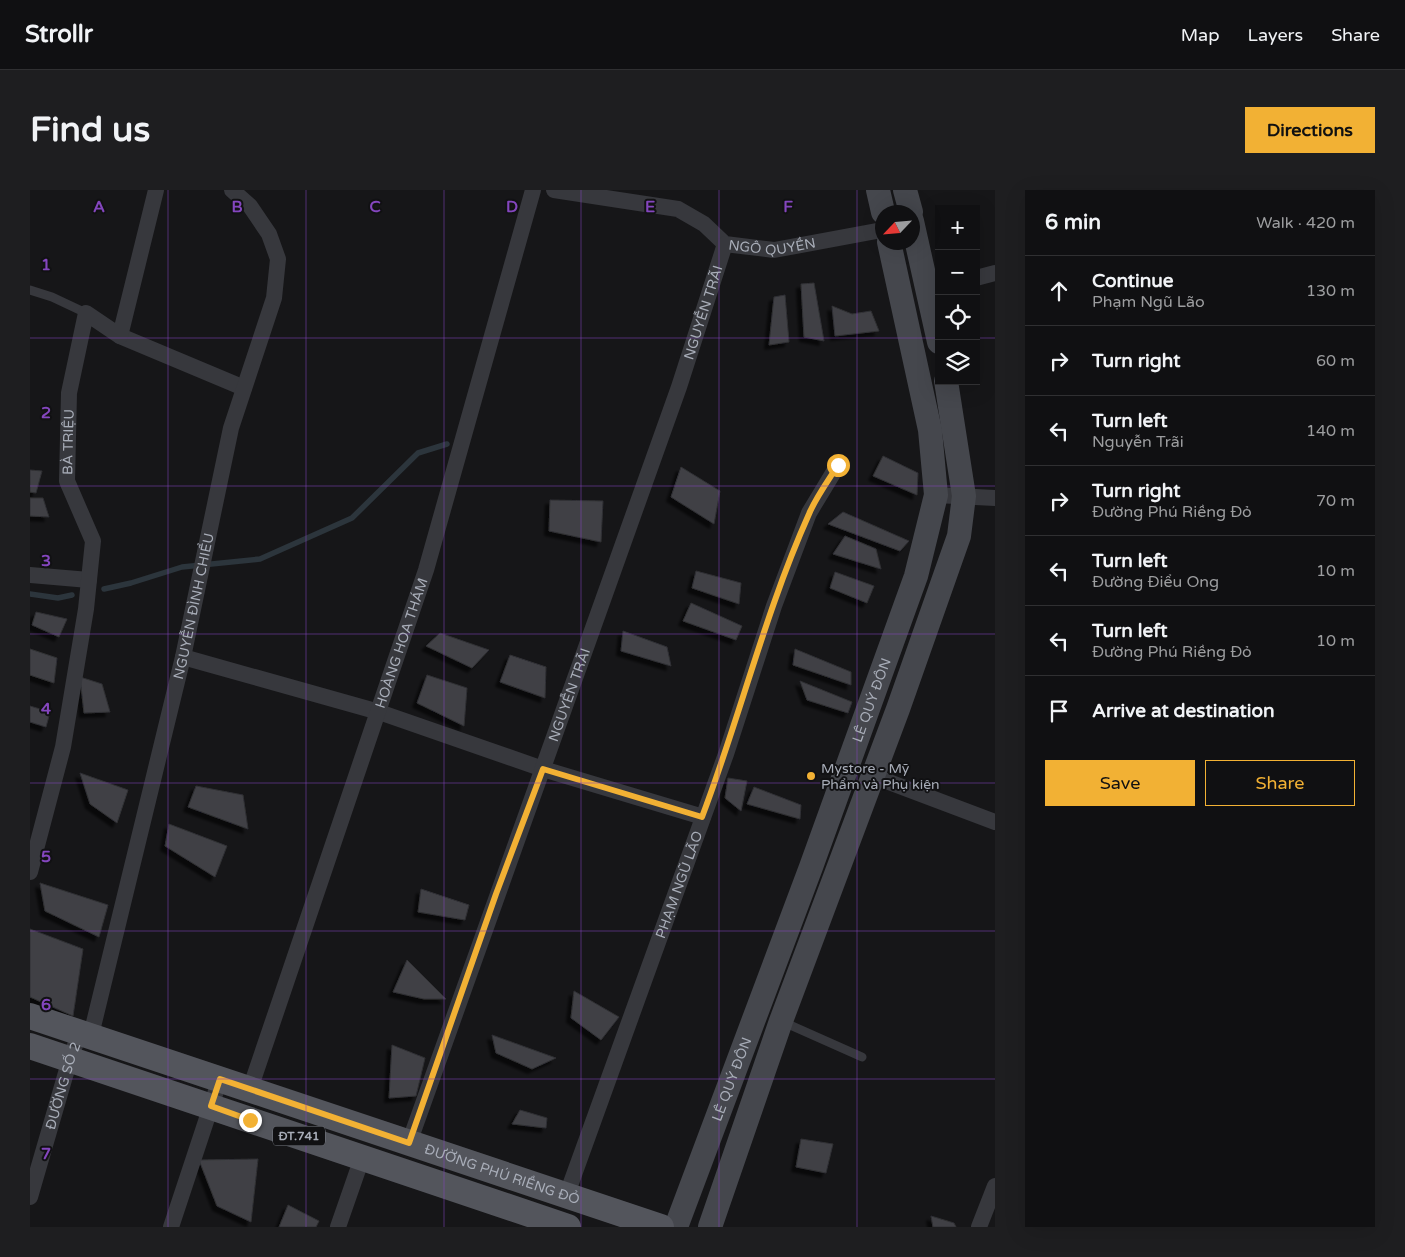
<!DOCTYPE html>
<html lang="en">
<head>
<meta charset="utf-8">
<style>
	body { margin:0; font-family:"Varela Round",sans-serif; background:#1e1e20; color:#f1f3f6 }
	.controls { position:absolute; right:15px; top:15px; display:grid; overflow:hidden; border-radius:0px; box-shadow:0 5px 20px #0002 }
	.controls button { width:45px; height:45px; display:grid; place-items:center; padding:0; border:0; border-bottom:1px solid #303032; background:#101012; color:#f1f3f6; font:25px sans-serif }
	.compass { position:absolute; left:845px; top:15px; width:45px; height:45px; border-radius:50%; background:#101012; box-shadow:0 5px 20px #0002; rotate:244deg }
	.stop { position:absolute; width:15px; height:15px; margin:-11px; border:4px solid #f2b134; border-radius:50%; background:#fff }
	.stop.end { background:#f2b134; border-color:#fff; box-shadow:0 1px 5px #0008 }
	.list { margin:0; padding:0; list-style:none }
	h2 { display:flex; justify-content:space-between; align-items:center; height:65px; margin:0; padding:0 20px; font-size:21px }
	h2 small { font-size:16px; font-weight:400; color:#9c9d9f }
	.list li { display:grid; grid-template-columns:32px 1fr auto; gap:15px; align-items:center; box-sizing:border-box; height:70px; padding:0 20px; border-top:1px solid #303032 }
	.list b { display:block; font-size:19px; white-space:nowrap }
	.list p { margin:0; font-size:16px; white-space:nowrap; color:#9c9d9f }
	.list em { font-size:16px; font-style:normal; color:#9c9d9f }
	.actions { display:flex; gap:10px; padding:15px 20px }
	.actions a { flex:1; padding:11px 0; border:1px solid #f2b134; border-radius:0px; text-align:center; font-size:18px; color:#f2b134 }
	.actions .main { background:#f2b134; color:#111 }
	.icon { flex:none; width:28px; height:28px; fill:none; stroke:currentColor; stroke-width:2; stroke-linecap:round; stroke-linejoin:round }
	.map { position:relative; flex:none; width:965px; height:1037px; overflow:hidden; border-radius:0px }
	header { display:flex; align-items:center; gap:30px; box-sizing:border-box; height:70px; padding:0 25px; background:#101012; border-bottom:1px solid #303032 }
	header strong { font-size:24px }
	nav { display:flex; gap:28px; margin-inline-start:auto; font-size:18px }
	.intro { display:flex; align-items:center; justify-content:space-between; box-sizing:border-box; height:120px; padding:0 30px }
	h1 { margin:0; font-size:35px }
	.button { padding:12px 22px; border-radius:0px; background:#f2b134; color:#111; font-size:18px; font-weight:700 }
	main { display:flex; gap:30px; padding:0 30px }
	aside { flex:1; background:#101012; border-radius:0px; box-shadow:0 5px 20px #0002 }
	.map>svg:first-child { display:block }
</style>
</head>
<body>
<header>
<strong>Strollr</strong>
<nav><a>Map</a><a>Layers</a><a>Share</a></nav>
</header>
<div class="intro"><h1>Find us</h1><a class="button">Directions</a></div>
<main>
<div class="map">
<svg width="965" height="1037" viewBox="0 0 965 1037">
	<defs>
		<filter id="shadow"><feDropShadow dx="-4.5" dy="4.5" stdDeviation="1" flood-color="#0009"/></filter>
	</defs>
	<rect width="100%" height="100%" fill="#161618"/>
	<g fill="none" stroke-linecap="round" stroke-linejoin="round">
		<path stroke="#2c353c" stroke-width="5.5" d="M74,399L101,393L152,377L230,369L322,328L388,263L417,254
			M0,404L28,408L42,405"/>
	</g>
	<path fill="#404145" stroke="#303034" filter="url(#shadow)" d="M784,93L794,151L774,147L771,94Z
		M755,105L759,152L739,155L744,107Z
		M802,116L822,124L841,121L849,141L805,146Z
		M853,266L888,283L887,305L843,286Z
		M651,277L690,301L684,334L641,307Z
		M0,280L12,281L6,303L0,302Z
		M0,308H13L19,327L0,326Z
		M520,310L573,311L571,352L519,341Z
		M813,322L879,351L870,361L798,334Z
		M815,346L846,359L851,379L803,364Z
		M666,381L711,393L709,414L662,398Z
		M805,382L844,396L837,413L800,398Z
		M661,413L712,436L706,450L653,431Z
		M6,422L37,429L29,447L2,435Z
		M593,441L637,457L641,476L591,461Z
		M410,443L459,460L442,478L396,456Z
		M0,459L27,468L24,493L0,485Z
		M765,459L821,482V495L763,475Z
		M480,465L516,477L515,508L470,492Z
		M397,485L437,498L434,536L387,513Z
		M50,487L72,494L80,522L54,523Z
		M770,491L822,512L818,523L777,510Z
		M0,516L20,522L16,537L0,532Z
		M50,583L98,600L87,633L60,614Z
		M698,588L717,591L711,621L695,608Z
		M166,596L213,605L218,639L158,617Z
		M724,597L771,615L770,629L717,614Z
		M139,634L197,656L185,687L135,656Z
		M10,693L78,715L69,747L15,721Z
		M391,699L439,715L435,730L388,722Z
		M0,739L53,759L43,826L0,807Z
		M377,770L416,809H394L363,802Z
		M544,801L589,827L571,850L541,828Z
		M462,845L526,868L502,879L466,863Z
		M362,855L395,868L386,906L359,908Z
		M490,920L517,928L516,938L482,934Z
		M771,949L803,954L796,983L766,977Z
		M228,969L221,1032L187,1016L169,970Z
		M258,1015L289,1031L286,1037H249Z
		M901,1026L924,1033L926,1037H903Z"/>
	<g fill="none" stroke-linecap="round" stroke-linejoin="round">
		<path stroke="#37383d" stroke-width="9" d="M0,100L22,107L56,123
			M751,831L832,867"/>
		<g stroke="#37383d" stroke-width="16">
			<path id="s1" d="M524,0L648,19L674,34L695,54L744,60L852,40"/>
			<path d="M946,88L965,83"/>
			<path d="M90,146L214,198"/>
			<path d="M906,305L965,308"/>
			<path d="M0,385L59,390"/>
			<path d="M153,467L349,522L513,579L673,627"/>
			<path d="M843,586L965,632"/>
			<path id="s2" d="M0,682L33,557L56,419L63,351L37,291L39,203L56,123L90,146L126,0"/>
			<path id="s3" d="M61,845L153,467L201,238L244,108L248,69L239,44L220,16L202,0"/>
			<path id="s4" d="M220,899L396,380L503,0"/>
			<path id="s5" d="M379,953L649,197L695,54"/>
			<path id="s6" d="M537,1004L696,564L744,416L779,323L808,275"/>
			<path id="s7" d="M0,1007L40,869L50,842"/>
			<path d="M141,1037L190,889"/>
			<path d="M308,1037L332,968"/>
			<path d="M949,1037L965,996"/>
		</g>
		<g stroke="#45474d" stroke-width="24">
			<path d="M848,0L853,22"/>
			<path d="M875,0L881,22"/>
			<path d="M882,31L909,152"/>
			<path id="s8" d="M646,1037L781,677L886,386L906,305L900,240L859,52"/>
			<path d="M680,1037L751,831L868,519L929,346L934,306L916,191"/>
		</g>
		<g stroke="#53555c" stroke-width="26">
			<path id="s9" d="M0,826L631,1037"/>
			<path d="M0,856L538,1037"/>
		</g>
	</g>
	<g fill="none" stroke-linecap="round" stroke-linejoin="round">
		<path stroke="#f2b134" stroke-width="6" d="M220,930L181,916L190,889L379,953L466,704L513,579L672,627C710,527 735,422 779,324C786,307 798,291 808,275"/>
	</g>
	<path fill="none" stroke="#8446be" stroke-width="1" stroke-opacity="0.55" d="M138,0V1037M276,0V1037M414,0V1037M551,0V1037M689,0V1037M827,0V1037M0,148H909M946,148H965M0,296H965M0,444H965M0,593H965M0,741H965M0,889H965"/>
	<circle fill="#f2b134" stroke="#111113" stroke-width="2" cx="781" cy="586" r="5"/>
	<g text-anchor="middle" stroke-width="4" stroke-linejoin="round" paint-order="stroke">
		<rect fill="#111113" stroke="#7b7e86" stroke-width="1" x="243" y="936.5" width="52" height="19" rx="4"/>
		<g font-size="12" font-weight="bold" fill="#a8adb8">
			<text x="269" y="950">ĐT.741</text>
		</g>
		<g font-size="14" fill="#a8adb8" stroke="#111113">
			<text dy="5" stroke="none"><textPath href="#s1" startOffset="232">NGÔ QUYỀN</textPath></text>
			<text dy="5" stroke="none"><textPath href="#s5" startOffset="881">NGUYỄN TRÃI</textPath></text>
			<text dy="5" stroke="none"><textPath href="#s2" startOffset="442">BÀ TRIỆU</textPath></text>
			<text dy="5" stroke="none"><textPath href="#s3" startOffset="441">NGUYỄN ĐÌNH CHIỂU</textPath></text>
			<text dy="5" stroke="none"><textPath href="#s4" startOffset="471">HOÀNG HOA THÁM</textPath></text>
			<text dy="5" stroke="none"><textPath href="#s5" startOffset="476">NGUYỄN TRÃI</textPath></text>
			<text dy="5" stroke="none"><textPath href="#s8" startOffset="562">LÊ QUÝ ĐÔN</textPath></text>
			<text dy="5" stroke="none"><textPath href="#s6" startOffset="329">PHẠM NGŨ LÃO</textPath></text>
			<text dy="5" stroke="none"><textPath href="#s8" startOffset="158">LÊ QUÝ ĐÔN</textPath></text>
			<text dy="5" stroke="none"><textPath href="#s7" startOffset="116">ĐƯỜNG SỐ 2</textPath></text>
			<text dy="5" stroke="none"><textPath href="#s9" startOffset="498">ĐƯỜNG PHÚ RIỀNG ĐỎ</textPath></text>
		</g>
		<g font-size="14" fill="#a8adb8" stroke="#111113" text-anchor="start">
			<text x="791" y="583">Mystore - Mỹ<tspan x="791" dy="16">Phẩm và Phụ kiện</tspan></text>
		</g>
	</g>
	<g font-size="16" text-anchor="middle" font-weight="bold" fill="#8446be" stroke="#111113" stroke-width="4" stroke-linejoin="round" paint-order="stroke">
		<text x="69" y="22">A</text>
		<text x="207" y="22">B</text>
		<text x="345" y="22">C</text>
		<text x="482" y="22">D</text>
		<text x="620" y="22">E</text>
		<text x="758" y="22">F</text>
		<text x="16" y="80">1</text>
		<text x="16" y="228">2</text>
		<text x="16" y="376">3</text>
		<text x="16" y="524">4</text>
		<text x="16" y="672">5</text>
		<text x="16" y="820">6</text>
		<text x="16" y="969">7</text>
	</g>
</svg>
<div class="controls">
<button>+</button>
<button>−</button>
<button><svg class="icon" aria-label="locate" viewBox="0 0 24 24"><circle cx="12" cy="12" r="6"/><path d="M12 2v4M12 18v4M2 12h4M18 12h4"/></svg></button>
<button><svg class="icon" aria-label="layers" viewBox="0 0 24 24"><path d="M12 4l9 5-9 5-9-5zM3 14l9 5 9-5"/></svg></button>
</div>
<svg class="compass" viewBox="-18 -18 36 36"><path d="M0-13l5 13h-10z" fill="#e53935"/><path d="M0 13l5-13h-10z" fill="#9c9d9f"/></svg>
<div class="stop" style="left:808px;top:275px"></div>
<div class="stop end" style="left:220px;top:930px"></div>
</div>
<aside>
<h2>6 min<small>Walk · 420 m</small></h2>
<ul class="list">
<li><svg class="icon" aria-label="ahead" viewBox="0 0 24 24"><path d="M12 20V5M6 11l6-6 6 6"/></svg><div><b>Continue</b><p>Phạm Ngũ Lão</p></div><em>130 m</em></li>
<li><svg class="icon" aria-label="right" viewBox="0 0 24 24"><path d="M7 20v-9h11M14 6l5 5-5 5"/></svg><div><b>Turn right</b></div><em>60 m</em></li>
<li><svg class="icon" aria-label="left" viewBox="0 0 24 24"><path d="M17 20v-9H6M10 6l-5 5 5 5"/></svg><div><b>Turn left</b><p>Nguyễn Trãi</p></div><em>140 m</em></li>
<li><svg class="icon" aria-label="right" viewBox="0 0 24 24"><path d="M7 20v-9h11M14 6l5 5-5 5"/></svg><div><b>Turn right</b><p>Đường Phú Riềng Đỏ</p></div><em>70 m</em></li>
<li><svg class="icon" aria-label="left" viewBox="0 0 24 24"><path d="M17 20v-9H6M10 6l-5 5 5 5"/></svg><div><b>Turn left</b><p>Đường Điểu Ong</p></div><em>10 m</em></li>
<li><svg class="icon" aria-label="left" viewBox="0 0 24 24"><path d="M17 20v-9H6M10 6l-5 5 5 5"/></svg><div><b>Turn left</b><p>Đường Phú Riềng Đỏ</p></div><em>10 m</em></li>
<li><svg class="icon" aria-label="arrive" viewBox="0 0 24 24"><path d="M6 21V4h12l-3 4 3 4H6"/></svg><div><b>Arrive at destination</b></div></li>
</ul>
<div class="actions"><a class="main">Save</a><a>Share</a></div>
</aside>
</main>
</body>
</html>
